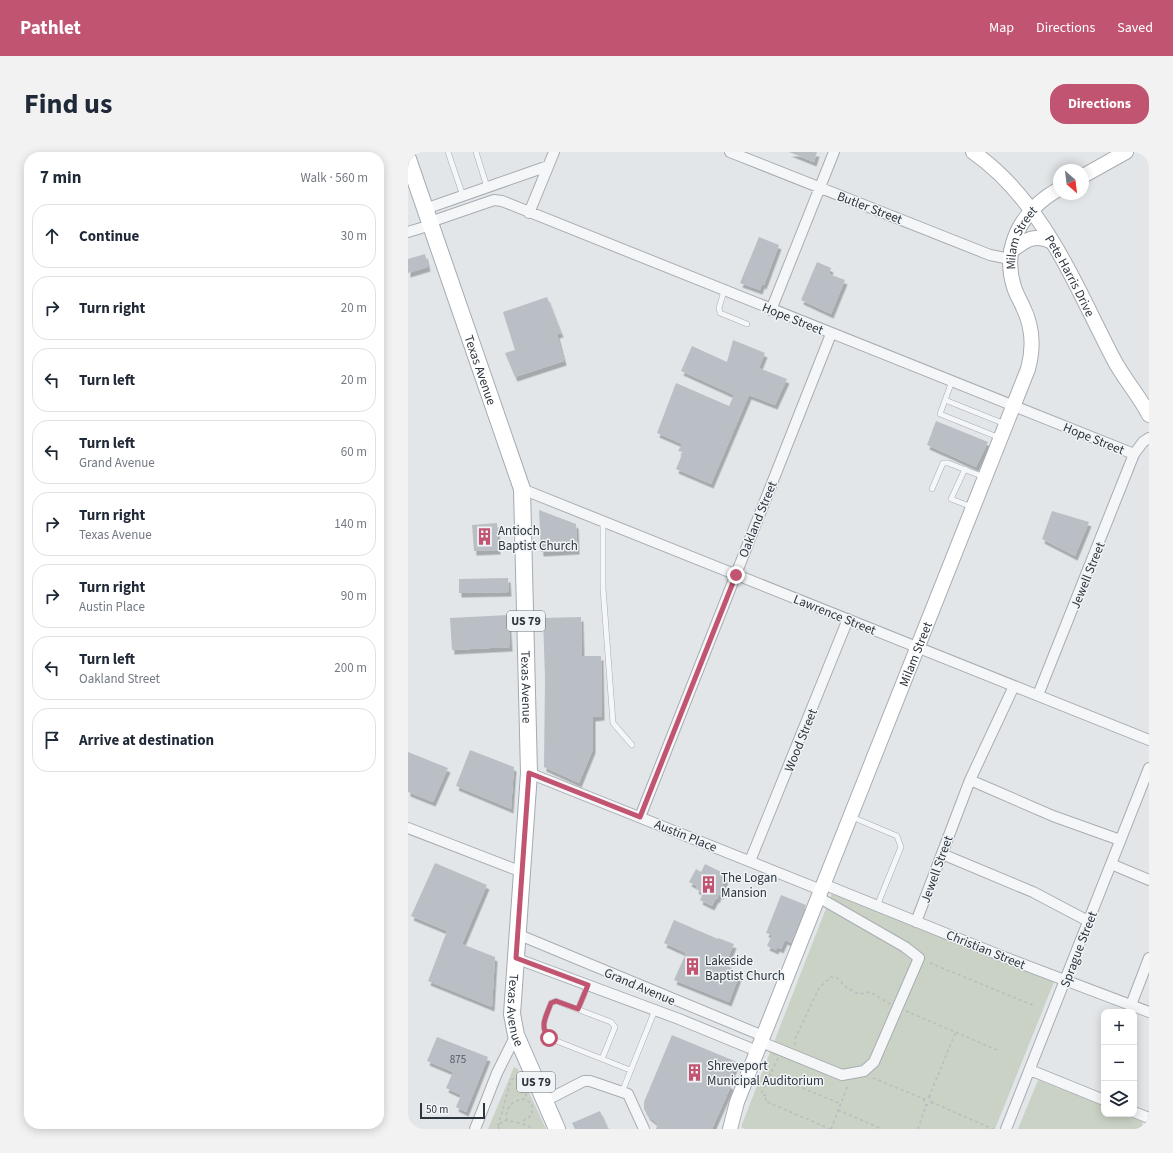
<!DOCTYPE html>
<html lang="en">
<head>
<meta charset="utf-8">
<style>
	body { margin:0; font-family:"Source Sans 3",sans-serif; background:#f2f2f3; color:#1f2937 }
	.controls { position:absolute; right:12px; bottom:12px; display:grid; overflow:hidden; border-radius:8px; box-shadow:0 2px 10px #0003 }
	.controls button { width:36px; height:36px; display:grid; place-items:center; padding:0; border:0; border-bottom:1px solid #e0e1e3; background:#fff; color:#1f2937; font:20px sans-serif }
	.compass { position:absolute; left:645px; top:12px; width:36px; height:36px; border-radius:50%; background:#fff; box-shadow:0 2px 10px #0003; rotate:152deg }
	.scale { position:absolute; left:12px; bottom:10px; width:65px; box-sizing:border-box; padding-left:4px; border:2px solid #2c353f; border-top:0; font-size:11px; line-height:14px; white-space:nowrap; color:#2c353f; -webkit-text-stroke:3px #f1f4f6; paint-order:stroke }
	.stop { position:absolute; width:12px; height:12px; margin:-9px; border:3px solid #c15471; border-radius:50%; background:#fff }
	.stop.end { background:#c15471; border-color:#fff; box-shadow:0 1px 4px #0008 }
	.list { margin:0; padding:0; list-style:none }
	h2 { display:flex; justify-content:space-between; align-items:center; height:52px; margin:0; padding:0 16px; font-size:17px }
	h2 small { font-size:13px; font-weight:400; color:#747a83 }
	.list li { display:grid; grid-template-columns:26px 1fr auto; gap:12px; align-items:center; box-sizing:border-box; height:64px; margin:0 8px 8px; padding:0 8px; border:1px solid #e0e1e3; border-radius:16px }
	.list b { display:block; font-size:15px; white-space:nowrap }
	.list p { margin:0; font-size:13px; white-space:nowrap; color:#747a83 }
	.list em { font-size:13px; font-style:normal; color:#747a83 }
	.icon { flex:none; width:22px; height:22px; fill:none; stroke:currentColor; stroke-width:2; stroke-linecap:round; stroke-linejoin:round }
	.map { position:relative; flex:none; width:741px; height:977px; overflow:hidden; border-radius:16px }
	header { display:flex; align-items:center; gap:24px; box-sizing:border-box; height:56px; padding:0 20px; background:#c15471; color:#fff }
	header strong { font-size:19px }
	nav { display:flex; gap:22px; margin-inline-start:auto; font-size:14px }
	.intro { display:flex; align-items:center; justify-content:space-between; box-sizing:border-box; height:96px; padding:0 24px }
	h1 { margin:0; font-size:28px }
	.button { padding:10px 18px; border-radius:16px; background:#c15471; color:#fff; font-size:14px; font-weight:700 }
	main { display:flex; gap:24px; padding:0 24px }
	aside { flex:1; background:#fff; border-radius:16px; box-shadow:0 2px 10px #0003 }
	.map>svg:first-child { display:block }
</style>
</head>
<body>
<header>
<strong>Pathlet</strong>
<nav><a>Map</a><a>Directions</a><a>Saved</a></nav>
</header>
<div class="intro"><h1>Find us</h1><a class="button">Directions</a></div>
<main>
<aside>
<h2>7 min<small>Walk · 560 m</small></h2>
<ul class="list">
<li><svg class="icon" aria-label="ahead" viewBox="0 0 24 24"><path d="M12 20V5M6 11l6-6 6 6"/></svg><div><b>Continue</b></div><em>30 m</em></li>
<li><svg class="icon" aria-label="right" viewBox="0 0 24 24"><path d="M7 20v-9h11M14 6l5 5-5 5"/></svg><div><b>Turn right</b></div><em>20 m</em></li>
<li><svg class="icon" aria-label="left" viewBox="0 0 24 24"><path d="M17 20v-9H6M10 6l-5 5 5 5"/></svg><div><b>Turn left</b></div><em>20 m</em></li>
<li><svg class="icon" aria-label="left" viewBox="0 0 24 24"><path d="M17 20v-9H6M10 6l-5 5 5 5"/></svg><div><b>Turn left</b><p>Grand Avenue</p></div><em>60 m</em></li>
<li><svg class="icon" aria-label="right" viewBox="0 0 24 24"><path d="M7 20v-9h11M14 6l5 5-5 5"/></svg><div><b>Turn right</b><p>Texas Avenue</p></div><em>140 m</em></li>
<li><svg class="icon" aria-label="right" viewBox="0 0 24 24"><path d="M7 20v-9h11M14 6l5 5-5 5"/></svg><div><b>Turn right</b><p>Austin Place</p></div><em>90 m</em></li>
<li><svg class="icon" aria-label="left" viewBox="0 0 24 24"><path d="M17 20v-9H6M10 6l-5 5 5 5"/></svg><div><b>Turn left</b><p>Oakland Street</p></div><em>200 m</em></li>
<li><svg class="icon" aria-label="arrive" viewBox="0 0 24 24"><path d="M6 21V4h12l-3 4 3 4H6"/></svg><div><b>Arrive at destination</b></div></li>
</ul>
</aside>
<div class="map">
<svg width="741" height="977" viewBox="0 0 741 977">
	<defs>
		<filter id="shadow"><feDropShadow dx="2.5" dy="4.5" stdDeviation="0" flood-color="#0004"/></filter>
	</defs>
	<rect width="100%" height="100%" fill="#e2e6e9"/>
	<path fill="#c9d2c4" d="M424,741L646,830L587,977H337L333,975Z
		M106,915L110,917L138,977H80Z
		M630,928L696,954V962H715L735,970L733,977H610Z"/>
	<path fill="#babfc5" filter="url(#shadow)" d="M381,0H409L406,10Z
		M351,85L371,93L356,133L354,132L352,138L332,131Z
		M17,102L20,115L0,121V107Z
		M409,110L423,116L421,122L437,128L423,162L393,148Z
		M139,145L153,181L149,182L156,209L107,225L97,201L107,198L95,160Z
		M325,188L357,201L351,216L379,227L367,253L341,243L303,332L268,317L275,300L270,299L274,292L249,281L268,231L321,254L326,243L273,219L284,194L319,210Z
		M528,269L580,290L568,315L519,293Z
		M131,358L168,372L169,398L133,400Z
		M644,359L681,370L667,404L634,387Z
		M89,371L90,398L66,399L64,373Z
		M100,426L101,440L51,441V427Z
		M100,463L102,495L44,498L42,466Z
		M173,465L174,504H193L194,564L185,565V597L171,631L136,615L137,526L135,466Z
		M62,598L106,615L103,657L48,634Z
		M0,600L40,616L25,650L0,640Z
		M27,711L79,733L54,792L87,805L84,855L20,829L39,779L3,764Z
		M297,712L317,722L315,725L318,727L314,734L317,735L313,743L311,742L309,747L308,746L304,754L292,748L295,741L288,737L289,734L281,730L288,717L293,720Z
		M373,743L398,753L383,791L377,788L373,797L369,795L368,798L359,794L364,783L358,781Z
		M266,768L310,787V786L326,792L317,813L324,816L323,820L331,824L321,850L266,828L278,801L256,791Z
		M264,883L329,910L320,931L323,934L304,977H248L250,972L240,964L236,957V950Z
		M29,885L80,905L58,960L48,955L53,943L38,936L45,920L19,909Z
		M192,959L200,977H167L164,971Z"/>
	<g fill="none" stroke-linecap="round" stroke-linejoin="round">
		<defs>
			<path id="lane" d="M40,0L55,44
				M68,0L79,35
				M316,139L311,156L312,161L339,172
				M544,229L532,262L592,286
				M537,248L597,272
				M557,317L543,347L564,355
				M524,337L535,311H540L576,325
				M195,369V436L205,571L224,593
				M444,665L489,684L493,695L469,754
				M170,857L180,833
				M194,907L207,875L203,870L148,849L143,851C138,865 131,874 141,886L222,918
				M214,940L247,858"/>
			<path id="street" d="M322,0L582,103L602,107
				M17,57L140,14
				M121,61L146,0
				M22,70L86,48L94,49L726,302L735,290L741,286
				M0,80L23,73
				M363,158L426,0
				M114,337L741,588
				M630,543L726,302
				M121,621L413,738
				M562,628L645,664L712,688
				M232,665L423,182
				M0,676L114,720
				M534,702L625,740L680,769
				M342,709L440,467
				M703,712L741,728
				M415,732L596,805L741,860
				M508,770L562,628L606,534
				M109,782L355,884
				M107,806L271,867L349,899
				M723,853L741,806
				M353,890L434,923L456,919L466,910L511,806L497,795L410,745
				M622,918L696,948
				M137,949L176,929H182L220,942L236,977
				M726,960L741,966
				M67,977L89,921L108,883
				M598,977L741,616"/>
			<g id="secondary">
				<path id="s1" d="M565,0C635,49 667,133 705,206C715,226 731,243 741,263"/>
				<path d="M675,24L718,0"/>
				<path d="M603,99C618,88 626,81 644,90"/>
				<path id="s2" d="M322,977L329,950L620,217C626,195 625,175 615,155C612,148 608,142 606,135C593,94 615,57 651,37"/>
			</g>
			<g id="primary">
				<path id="s3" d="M0,7L114,337L121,621L104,862L108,883L149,977"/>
			</g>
		</defs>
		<use href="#lane" stroke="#a8adb3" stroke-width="6"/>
		<use href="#street" stroke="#a8adb3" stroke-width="12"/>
		<use href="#secondary" stroke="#a8adb3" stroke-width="16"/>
		<use href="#primary" stroke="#a3abb3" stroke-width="18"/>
		<path stroke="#b8bcc0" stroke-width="1.5" stroke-dasharray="3 3" stroke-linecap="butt" d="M522,811L627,854
			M498,859L589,898
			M387,893V887L411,836L423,825L429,826L439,836L451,842L462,840L482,852
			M370,906L353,942L359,944L357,949L422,977
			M361,922L433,952
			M465,926L516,947
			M516 949a4 4 0 1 1 8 0a4 4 0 1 1-8 0Z
			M521,945L548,879
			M523,950L585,977
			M430,958L474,977
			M99,969C96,957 104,948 116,947L124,952V963L113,971
			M90,974L103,928L107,926L113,930L118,943L116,947
			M91,977L90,974C92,972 94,970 95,969C100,967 121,973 125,977
			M423,977L440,933
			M510,977L518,953"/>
		<use href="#lane" stroke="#f4f6f8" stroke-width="5"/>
		<use href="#street" stroke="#f4f6f8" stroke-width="10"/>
		<use href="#secondary" stroke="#fff" stroke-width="14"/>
		<use href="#primary" stroke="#fff" stroke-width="16"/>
	</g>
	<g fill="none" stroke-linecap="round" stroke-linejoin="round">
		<path stroke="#c15471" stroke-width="5" d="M141,886C131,874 138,865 143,851L148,849L170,857L180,833L108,806L121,621L232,665L328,423"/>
	</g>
	<defs>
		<symbol id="building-bare" viewBox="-9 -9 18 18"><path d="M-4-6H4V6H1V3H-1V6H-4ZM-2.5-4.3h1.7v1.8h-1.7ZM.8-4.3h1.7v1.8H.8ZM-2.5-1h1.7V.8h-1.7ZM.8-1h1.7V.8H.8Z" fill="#c15471" stroke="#f1f4f6" stroke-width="2.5" paint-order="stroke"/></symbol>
	</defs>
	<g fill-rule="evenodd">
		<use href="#building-bare" x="64" y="372" width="25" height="25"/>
		<use href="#building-bare" x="288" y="720" width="25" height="25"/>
		<use href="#building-bare" x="272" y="802" width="25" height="25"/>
		<use href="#building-bare" x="274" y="908" width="25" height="25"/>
	</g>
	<g text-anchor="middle" stroke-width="3" stroke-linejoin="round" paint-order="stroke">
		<g font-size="11" fill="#505860">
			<text x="50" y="911">875</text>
		</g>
		<g fill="#f1f4f6" stroke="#676e76" stroke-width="1">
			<rect x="99" y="459" width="38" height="20" rx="3"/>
			<rect x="109" y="920" width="38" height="20" rx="3"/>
		</g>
		<g font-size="12" font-weight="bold" fill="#2c353f">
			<text x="118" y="473">US 79</text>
			<text x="128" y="934">US 79</text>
		</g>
		<g font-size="13" fill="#2c353f" stroke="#f1f4f6">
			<text transform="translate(462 55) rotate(21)" y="5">Butler Street</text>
			<text dy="5" stroke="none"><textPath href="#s2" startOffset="954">Milam Street</textPath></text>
			<text dy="5" stroke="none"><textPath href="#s1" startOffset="159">Pete Harris Drive</textPath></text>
			<text transform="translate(385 166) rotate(22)" y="5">Hope Street</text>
			<text dy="5" stroke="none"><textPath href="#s3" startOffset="223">Texas Avenue</textPath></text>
			<text transform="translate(686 286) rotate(22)" y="5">Hope Street</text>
			<text transform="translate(349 367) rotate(-68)" y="5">Oakland Street</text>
			<text transform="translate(679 423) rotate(-68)" y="5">Jewell Street</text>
			<text transform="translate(427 462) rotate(22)" y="5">Lawrence Street</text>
			<text dy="5" stroke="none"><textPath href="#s2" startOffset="510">Milam Street</textPath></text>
			<text dy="5" stroke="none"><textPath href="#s3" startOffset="547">Texas Avenue</textPath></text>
			<text transform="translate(392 588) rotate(-68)" y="5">Wood Street</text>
			<text transform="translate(278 683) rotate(22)" y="5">Austin Place</text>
			<text transform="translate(528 717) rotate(-70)" y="5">Jewell Street</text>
			<text transform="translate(578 797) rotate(22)" y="5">Christian Street</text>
			<text transform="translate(670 797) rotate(-69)" y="5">Sprague Street</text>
			<text transform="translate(232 834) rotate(23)" y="5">Grand Avenue</text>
			<text dy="5" stroke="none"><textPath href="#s3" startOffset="871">Texas Avenue</textPath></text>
		</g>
		<g font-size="13" fill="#2c353f" stroke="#f1f4f6" text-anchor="start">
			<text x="90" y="383">Antioch<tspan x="90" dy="15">Baptist Church</tspan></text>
			<text x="313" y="730">The Logan<tspan x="313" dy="15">Mansion</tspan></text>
			<text x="297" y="813">Lakeside<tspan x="297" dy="15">Baptist Church</tspan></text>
			<text x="299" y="918">Shreveport<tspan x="299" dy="15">Municipal Auditorium</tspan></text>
		</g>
	</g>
</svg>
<div class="controls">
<button>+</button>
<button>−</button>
<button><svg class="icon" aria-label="layers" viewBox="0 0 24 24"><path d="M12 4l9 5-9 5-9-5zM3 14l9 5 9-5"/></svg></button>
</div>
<svg class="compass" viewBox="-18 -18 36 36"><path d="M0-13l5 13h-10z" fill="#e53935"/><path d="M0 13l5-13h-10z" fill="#747a83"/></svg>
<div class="scale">50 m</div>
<div class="stop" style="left:141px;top:886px"></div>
<div class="stop end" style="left:328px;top:423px"></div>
</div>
</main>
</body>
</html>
